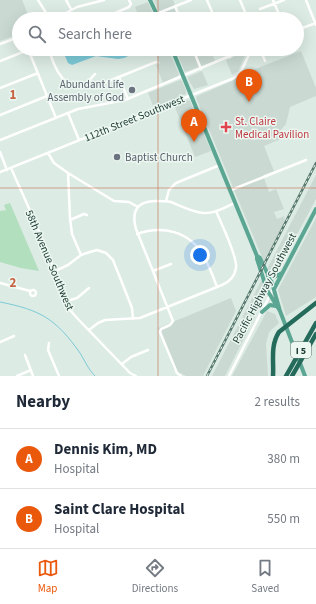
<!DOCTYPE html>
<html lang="en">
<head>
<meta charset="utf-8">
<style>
	body { margin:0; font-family:"Source Sans 3",sans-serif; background:#f2f2f3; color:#1f2937 }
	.you { position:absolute; left:200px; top:255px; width:14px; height:14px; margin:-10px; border:3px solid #fff; border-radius:50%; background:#1a73e8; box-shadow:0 0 0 6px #1a73e833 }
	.badge { display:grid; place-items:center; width:26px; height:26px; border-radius:50%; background:#ea580c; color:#fff; font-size:13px; font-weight:700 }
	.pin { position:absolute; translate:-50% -33px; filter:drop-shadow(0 1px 2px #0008) }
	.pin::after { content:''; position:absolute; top:21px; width:14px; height:12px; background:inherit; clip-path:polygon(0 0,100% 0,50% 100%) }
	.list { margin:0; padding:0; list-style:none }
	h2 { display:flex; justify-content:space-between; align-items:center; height:52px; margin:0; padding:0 16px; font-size:17px }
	h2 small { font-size:13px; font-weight:400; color:#747a83 }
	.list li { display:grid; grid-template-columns:26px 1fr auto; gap:12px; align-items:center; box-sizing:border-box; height:60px; padding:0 16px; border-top:1px solid #e0e1e3 }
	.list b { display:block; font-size:15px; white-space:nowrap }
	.list p { margin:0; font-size:13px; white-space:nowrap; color:#747a83 }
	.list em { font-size:13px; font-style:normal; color:#747a83 }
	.icon { flex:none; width:22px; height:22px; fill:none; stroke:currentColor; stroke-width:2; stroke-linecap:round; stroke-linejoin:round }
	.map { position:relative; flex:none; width:316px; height:376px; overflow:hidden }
	.search { position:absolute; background:#fff; box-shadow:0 4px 16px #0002; left:12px; right:12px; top:12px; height:44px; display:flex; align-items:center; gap:10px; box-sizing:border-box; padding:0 14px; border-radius:22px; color:#747a83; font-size:15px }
	.sheet { height:172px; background:#fff }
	nav { display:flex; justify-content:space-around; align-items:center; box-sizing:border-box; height:56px; border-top:1px solid #e0e1e3; background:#fff; font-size:11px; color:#747a83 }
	nav a { display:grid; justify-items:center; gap:2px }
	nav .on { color:#ea580c }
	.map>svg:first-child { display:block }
</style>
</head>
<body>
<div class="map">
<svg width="316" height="376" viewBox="0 0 316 376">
	<rect width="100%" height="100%" fill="#dcebe4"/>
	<path fill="#cadad3" d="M0,0H22L30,19H19V34L0,41Z
		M154,0H173L181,19H162Z
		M148,2L155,19H140L135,7Z
		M153,49H168L179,74L178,76L163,83L156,65L160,63Z
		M175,49H210L215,61L185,72Z
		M301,51L316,88V96L290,107L286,124L279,132L281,139L264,146L274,171L263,175L269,192L276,189L284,209L274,212L277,219L285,216L284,218L285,221L264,262L196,98L197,96L232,81L245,73Z
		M243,53L245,55L241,65L238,71L232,75L226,60Z
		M202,71L208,85L194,89L188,79V77Z
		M180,80L182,81L186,91V94L154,108L148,93Z
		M187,100L190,101L211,151L195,157L174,105Z
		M316,175V199L276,274L273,276L270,275L267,269Z
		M316,218V297L286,316L278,290Z
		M262,279L266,295L225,376H212Z
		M231,298L236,311L203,376H186L174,370L158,328Z
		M267,311L275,314L279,323L269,332L266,344L268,376H232Z"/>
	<path fill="#b2dfbe" d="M10,203L39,271L21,268L0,262V211L6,210L4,205Z"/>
	<path fill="#7ccad7" d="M62,49H143L124,58L118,59L96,56L72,65L68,63Z"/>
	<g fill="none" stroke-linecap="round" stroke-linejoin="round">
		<path stroke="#7ccad7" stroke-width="1" d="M0,302C41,310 56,319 80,353C85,361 88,369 95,376"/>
		<path stroke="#fff" stroke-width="2.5" d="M38,0L50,19
			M66,0L71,9
			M207,0L215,19
			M240,0L248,19
			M273,0L281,19
			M306,0L316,25
			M175,6L180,19
			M260,9L284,0
			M156,14L191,0
			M55,19L77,7L104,0
			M101,19L129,7L131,4L129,0
			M297,30L316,23
			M0,44L19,37
			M28,49L56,118
			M49,49C50,54 52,59 54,64C63,85 78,95 95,74
			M193,49L201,69
			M227,49L230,57
			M260,49L265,61
			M0,61L28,50
			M119,77L128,99
			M90,81L95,86L99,85L156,62
			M0,88L38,73
			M68,113L79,140
			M0,115L47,96
			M0,140L78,109L125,100L244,50L250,52
			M0,152L7,170
			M48,153L54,163L68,173L114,201L129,202L138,207
			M11,168L36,224L70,310L77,318L130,373L136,376
			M0,172L234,78C245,71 245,58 253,49
			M68,173L70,218L72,234L81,255
			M231,190L306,160
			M166,201L169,190L176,183L220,165
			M70,220L84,214L87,215
			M137,234C162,225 189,231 203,255C209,265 213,276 217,287
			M55,271L68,265L81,255L90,252L97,250L106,253L113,260L132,308L133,319
			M153,271L171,264
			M0,283L30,291
			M30 293a3 3 0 1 1 6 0a3 3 0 1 1-6 0Z
			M67,301L77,298L89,288
			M89,330L98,323L105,320L140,318L222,285C229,282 235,276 236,268C238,257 221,223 216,211
			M0,342L14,336
			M49,343L48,350L59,376
			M25,355L33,376
			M122,364L131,357L148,350
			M17,376L31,370
			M181,376L177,373L160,332L161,329L170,325L173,321L136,229C131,211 137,201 156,201C161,201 166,201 171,202C181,206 192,212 203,213C215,214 225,207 235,203
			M229,376L273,289"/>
		<path stroke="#5ba692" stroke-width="4" d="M150,0L159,19
			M172,49L257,256V259L267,290L280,311
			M257,256L260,258L272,283L280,311L305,376
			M268,276L274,277L282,273
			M274,289L316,209
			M262,312L270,305L276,306"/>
		<path stroke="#256b5c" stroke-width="4.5" d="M273,376C274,361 270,346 279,332L316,303
			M286,376L316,323
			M292,376L316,334"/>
		<defs>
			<path id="rail" d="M207,376L316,163"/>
		</defs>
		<use href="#rail" stroke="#56786e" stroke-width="2.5"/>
		<use href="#rail" stroke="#edf7f2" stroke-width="1" stroke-dasharray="3" stroke-linecap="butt"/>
	</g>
	<path fill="none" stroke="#c66441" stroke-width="1" stroke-opacity="0.55" d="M158,0V19M158,49V376M0,188H316"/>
	<g fill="#6b7280" stroke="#edf7f2" stroke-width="1.5">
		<circle cx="132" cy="90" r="4"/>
		<circle cx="117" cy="157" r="4"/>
	</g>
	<path fill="#e0444e" stroke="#edf7f2" stroke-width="1.5" d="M224 121h4v4h4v4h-4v4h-4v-4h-4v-4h4z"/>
	<g text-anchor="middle" stroke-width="3" stroke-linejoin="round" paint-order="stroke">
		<rect fill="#edf7f2" stroke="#5b736c" stroke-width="1" x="291" y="342" width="20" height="16" rx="3"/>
		<g font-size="10" font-weight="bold" fill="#1c3b33">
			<text x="301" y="354">I 5</text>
		</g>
		<g font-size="11" fill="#5b616d" stroke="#edf7f2" text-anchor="end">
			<text x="124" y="88">Abundant Life<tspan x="124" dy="13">Assembly of God</tspan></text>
			<text x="125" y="161" text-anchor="start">Baptist Church</text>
		</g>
		<g font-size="11" fill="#1c3b33" stroke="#edf7f2">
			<text transform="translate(134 118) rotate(-22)" y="4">112th Street Southwest</text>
			<text transform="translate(50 260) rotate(67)" y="4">58th Avenue Southwest</text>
			<text transform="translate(264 288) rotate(-62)" y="4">Pacific Highway Southwest</text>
		</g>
		<g font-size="11" fill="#be3a42" stroke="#edf7f2" text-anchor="start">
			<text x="235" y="125">St. Claire<tspan x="235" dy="13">Medical Pavilion</tspan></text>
		</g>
	</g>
	<g font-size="13" text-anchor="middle" font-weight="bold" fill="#c66441" stroke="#edf7f2" stroke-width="3" stroke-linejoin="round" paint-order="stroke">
		<text x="13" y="99">1</text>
		<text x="13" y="287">2</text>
	</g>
</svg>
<div class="you"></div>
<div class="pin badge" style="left:194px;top:142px">A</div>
<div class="pin badge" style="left:249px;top:102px">B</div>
<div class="search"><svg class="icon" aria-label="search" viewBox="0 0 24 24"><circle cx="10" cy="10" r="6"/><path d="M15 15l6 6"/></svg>Search here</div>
</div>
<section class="sheet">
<h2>Nearby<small>2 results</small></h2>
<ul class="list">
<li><span class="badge">A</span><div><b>Dennis Kim, MD</b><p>Hospital</p></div><em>380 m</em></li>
<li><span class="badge">B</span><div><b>Saint Clare Hospital</b><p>Hospital</p></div><em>550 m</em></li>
</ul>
</section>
<nav>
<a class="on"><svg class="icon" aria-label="map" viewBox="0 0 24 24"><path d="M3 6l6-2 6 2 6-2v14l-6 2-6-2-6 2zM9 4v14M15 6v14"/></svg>Map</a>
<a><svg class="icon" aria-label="directions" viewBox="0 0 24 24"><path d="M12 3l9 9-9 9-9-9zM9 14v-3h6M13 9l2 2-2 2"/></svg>Directions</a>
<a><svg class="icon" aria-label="saved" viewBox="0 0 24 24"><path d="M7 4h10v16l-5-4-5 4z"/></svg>Saved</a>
</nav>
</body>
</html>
